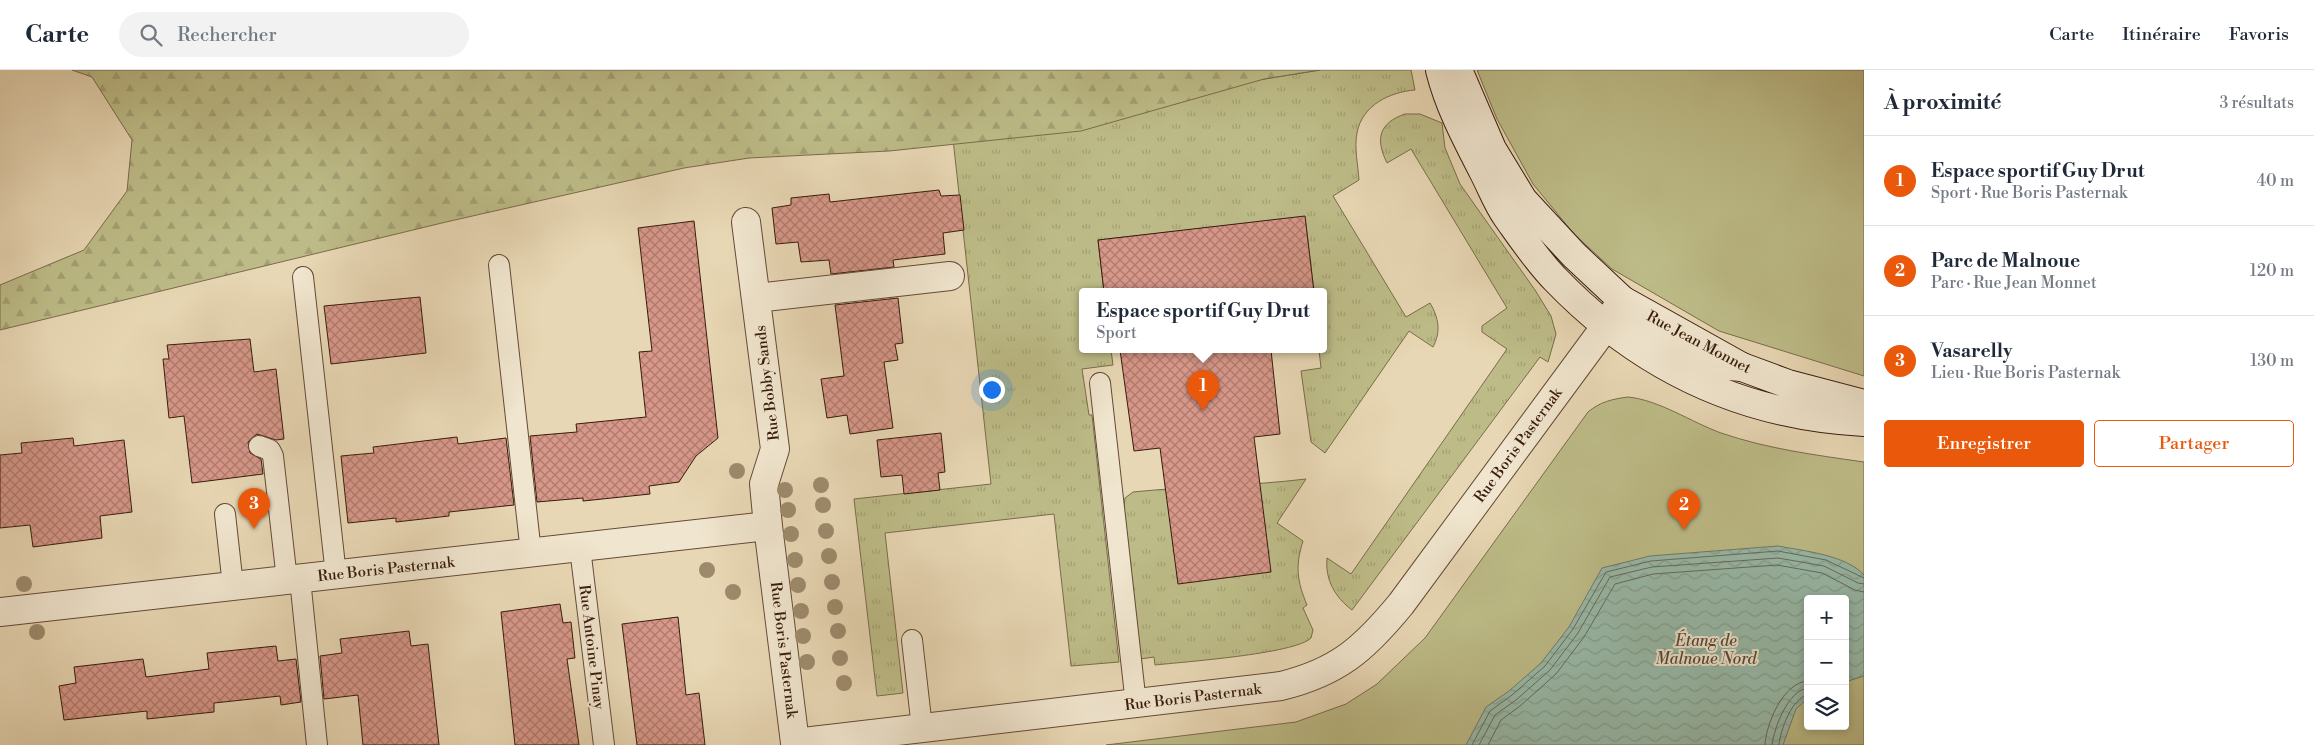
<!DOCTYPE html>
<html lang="fr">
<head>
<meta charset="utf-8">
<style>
	body { margin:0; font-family:"Libre Bodoni",serif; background:#f2f2f3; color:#1f2937 }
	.controls { position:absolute; right:15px; bottom:15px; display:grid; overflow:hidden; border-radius:5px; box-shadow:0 2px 8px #0003 }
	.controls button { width:45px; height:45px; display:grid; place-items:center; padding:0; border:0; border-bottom:1px solid #e0e1e3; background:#fff; color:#1f2937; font:25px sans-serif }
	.you { position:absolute; left:991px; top:319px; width:18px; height:18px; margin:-12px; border:4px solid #fff; border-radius:50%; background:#1a73e8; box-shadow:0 0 0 8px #1a73e833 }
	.badge { display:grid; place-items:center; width:32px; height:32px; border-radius:50%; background:#ea580c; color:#fff; font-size:16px; font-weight:700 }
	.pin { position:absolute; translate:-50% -41px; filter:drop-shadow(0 1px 2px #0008) }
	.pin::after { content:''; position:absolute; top:26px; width:18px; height:15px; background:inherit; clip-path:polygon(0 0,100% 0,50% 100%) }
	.popup { position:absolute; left:1079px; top:218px; width:248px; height:65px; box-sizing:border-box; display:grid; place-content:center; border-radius:5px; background:#fff; filter:drop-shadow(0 1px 4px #0005); font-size:16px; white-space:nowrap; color:#747a83 }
	.popup b { font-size:19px; color:#1f2937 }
	.popup::after { content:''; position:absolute; left:50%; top:100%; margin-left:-10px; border:10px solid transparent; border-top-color:#fff }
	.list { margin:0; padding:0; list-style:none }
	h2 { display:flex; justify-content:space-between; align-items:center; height:65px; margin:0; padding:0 20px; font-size:21px }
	h2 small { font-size:16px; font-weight:400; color:#747a83 }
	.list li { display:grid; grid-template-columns:32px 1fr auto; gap:15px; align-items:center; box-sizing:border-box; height:90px; padding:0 20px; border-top:1px solid #e0e1e3 }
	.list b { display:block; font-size:19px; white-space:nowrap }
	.list p { margin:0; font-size:16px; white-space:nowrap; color:#747a83 }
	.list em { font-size:16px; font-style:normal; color:#747a83 }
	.actions { display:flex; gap:10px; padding:15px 20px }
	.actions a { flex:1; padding:11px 0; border:1px solid #ea580c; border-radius:5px; text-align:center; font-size:18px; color:#ea580c }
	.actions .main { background:#ea580c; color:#fff }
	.icon { flex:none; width:28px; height:28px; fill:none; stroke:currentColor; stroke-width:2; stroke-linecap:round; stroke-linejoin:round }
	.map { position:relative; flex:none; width:1864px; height:675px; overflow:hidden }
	header { display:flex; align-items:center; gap:30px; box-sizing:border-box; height:70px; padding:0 25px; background:#fff; border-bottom:1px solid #e0e1e3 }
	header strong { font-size:24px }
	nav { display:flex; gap:28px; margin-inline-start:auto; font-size:18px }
	.search { width:350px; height:45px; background:#f2f2f3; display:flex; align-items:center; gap:12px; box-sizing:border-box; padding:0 18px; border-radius:28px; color:#747a83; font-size:19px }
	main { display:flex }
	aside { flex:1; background:#fff }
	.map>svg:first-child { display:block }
</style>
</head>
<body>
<header>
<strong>Carte</strong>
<div class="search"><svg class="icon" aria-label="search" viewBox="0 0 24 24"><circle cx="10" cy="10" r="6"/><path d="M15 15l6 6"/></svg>Rechercher</div>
<nav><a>Carte</a><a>Itinéraire</a><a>Favoris</a></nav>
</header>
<main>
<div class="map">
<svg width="1864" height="675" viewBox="0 0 1864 675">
	<defs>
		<pattern id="grass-tufts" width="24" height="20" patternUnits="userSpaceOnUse" patternTransform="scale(1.25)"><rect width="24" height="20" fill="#bdbc88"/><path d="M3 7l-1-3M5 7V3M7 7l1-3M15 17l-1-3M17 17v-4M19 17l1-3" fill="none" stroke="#a3a174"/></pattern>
		<pattern id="forest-firs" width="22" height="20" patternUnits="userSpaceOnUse" patternTransform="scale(1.25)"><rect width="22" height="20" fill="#bdbc88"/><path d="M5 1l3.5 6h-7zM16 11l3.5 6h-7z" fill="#a3a174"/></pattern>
		<pattern id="water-waves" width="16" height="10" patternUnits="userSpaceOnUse" patternTransform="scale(1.25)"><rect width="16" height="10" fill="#98baa9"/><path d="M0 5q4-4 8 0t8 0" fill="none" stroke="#849f90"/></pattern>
		<pattern id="building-cross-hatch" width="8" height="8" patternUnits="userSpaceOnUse" patternTransform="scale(1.25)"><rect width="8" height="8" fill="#d79789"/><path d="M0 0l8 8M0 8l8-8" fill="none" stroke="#af7a6e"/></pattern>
	</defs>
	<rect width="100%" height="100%" fill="#e8d7b4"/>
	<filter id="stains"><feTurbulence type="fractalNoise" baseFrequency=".004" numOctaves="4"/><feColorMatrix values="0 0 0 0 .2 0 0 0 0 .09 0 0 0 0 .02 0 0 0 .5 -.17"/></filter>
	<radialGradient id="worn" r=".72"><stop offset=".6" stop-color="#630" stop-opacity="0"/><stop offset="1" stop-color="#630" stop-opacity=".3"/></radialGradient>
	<path fill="url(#grass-tufts)" stroke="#7a6c4a" d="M1320,0H1411L1415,20C1390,22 1362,35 1357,63C1354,77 1358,95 1359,110L1333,126L1406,247L1430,233C1439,248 1441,262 1433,277L1409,261L1325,383L1311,372L1301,301L1321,298L1319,280H1323V222H1314L1305,147L1098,170L1104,222H1083V280H1111L1113,295L1082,299L1089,345H1092L1119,592L1071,596L1054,444L885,463L903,623L877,626L854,429L991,414L952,60Z
		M1405,44H1420L1442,53L1445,78L1460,114L1535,220L1551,246L1556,264L1548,292L1540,287L1352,540C1335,527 1325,510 1327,488L1351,504L1507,279L1482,262V256L1507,238L1411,79L1387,93C1375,69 1379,53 1405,44Z
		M1306,409L1277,453L1303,471C1295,496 1297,511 1307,535L1303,538L1313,560L1311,568C1295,584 1182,592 1155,595L1154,587L1140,589L1124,437L1125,428L1133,422C1191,416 1249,416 1306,409Z"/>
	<path fill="url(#forest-firs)" stroke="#7a6c4a" d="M72,0H1320L1264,9L1081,61L889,81L749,88L684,98L446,152L0,260V215L84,180L127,121L132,70L92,7Z"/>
	<path fill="#bdbc88" stroke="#7a6c4a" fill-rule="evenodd" d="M1477,0H1864V306L1719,261L1612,199L1574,164L1533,114L1497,49Z
		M1628,327C1659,330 1691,352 1721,363C1768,379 1815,385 1864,392V675H1106L1296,652L1346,634L1377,614L1425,568L1588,342C1600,332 1612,329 1628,327ZM1808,529H1845V656H1808Z"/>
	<path fill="url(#water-waves)" stroke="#727a6a" d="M1778,476C1804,481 1846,485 1864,505V606L1845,612V529H1808V628L1796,639L1783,675H1466L1486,637L1509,621L1541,593L1569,557L1602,498L1650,486Z"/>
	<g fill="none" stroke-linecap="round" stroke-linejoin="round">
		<path stroke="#686a5a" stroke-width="1" d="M1472,675L1490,641L1512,625L1545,596L1573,559L1606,502L1651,491L1778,481L1826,490L1864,508
			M1479,675L1495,645L1516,630L1550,600L1578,563L1610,507L1652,497L1778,488L1824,496L1858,513L1864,514
			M1488,675L1501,650L1520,636L1556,604L1584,567L1615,514L1653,504L1777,495L1822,503L1855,520L1864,522
			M1765,675C1766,654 1783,612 1808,611
			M1772,675C1774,658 1788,620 1808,618
			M1779,675C1780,661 1792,627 1808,625"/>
	</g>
	<path fill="url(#building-cross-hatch)" stroke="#381b0c" d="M939,120L941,126L960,125L964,160L943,163L945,184L893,190L894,197L831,204L829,190L801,192L798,172L776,174L772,138L791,135V128L829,124L830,132Z
		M1305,146L1314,222H1104L1098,170Z
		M694,151L718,368L696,386L679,412L649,416L650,424L583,431V428L537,432L530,366L577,362L576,354L646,347L639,282L652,281L638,158Z
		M420,227L426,283L331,294L324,236Z
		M898,228L903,273L895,274L898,290L884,292L893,358L850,364L847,345L827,348L821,309L844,306L835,235Z
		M250,269L254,302L276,299L284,369L276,370L257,364L248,372L250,383L261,389L263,404L192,413L184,346L169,348L163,289H169L167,275Z
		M1120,280H1271L1280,364L1254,367L1271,502L1178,514L1160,378L1134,381Z
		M941,363L945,402L938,403L940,420L904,424L902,405L881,407L877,370Z
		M457,367L458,374L506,368L514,435L449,442V446L396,452V448L348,453L341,386L374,383L373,377Z
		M73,368L74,376L124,370L132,442L100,446L102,468L33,477L30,455L0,458V385L22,383L21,373Z
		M560,534L563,553L571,552L575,588L567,589L579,675H515L501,542Z
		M678,547L686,625L699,623L705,675H637L622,554Z
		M409,561L411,576L428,574L439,675H363L358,625L324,629L320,586L342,583L340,569Z
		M276,576L278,591L296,589L301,632L281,635L280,626L214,633V642L147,649V641L64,650L59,616L76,613L74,597L143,589L146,607L209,599L207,583Z"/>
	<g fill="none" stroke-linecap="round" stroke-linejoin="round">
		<defs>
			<path id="lane" d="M499,195L531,483
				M303,207L336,505
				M1100,313L1136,634
				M259,376L270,380L273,386L287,510
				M225,444L233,516
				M580,478L604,675
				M300,509L317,675
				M912,570L922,658"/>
			<path id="street" d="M746,152L775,379L764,414L768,456
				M757,228L950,206
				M1606,256L1632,252L1672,279L1705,294L1742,297
				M0,542L768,456L795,673L1281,616C1338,602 1364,579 1401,534L1600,264L1622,230"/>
			<path id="secondary" d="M1440,0C1449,36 1466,68 1483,101C1491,116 1497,133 1507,147C1522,168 1538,192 1556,210C1640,297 1743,346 1864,352
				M1458,0L1492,79L1523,130L1574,185L1622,230L1742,297L1788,314L1864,334"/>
		</defs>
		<use href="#lane" stroke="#644a36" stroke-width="22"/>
		<use href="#street" stroke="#644a36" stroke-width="30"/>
		<use href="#secondary" stroke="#381b0c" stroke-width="30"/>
		<use href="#lane" stroke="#f0e5ce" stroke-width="20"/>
		<use href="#street" stroke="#f0e5ce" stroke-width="28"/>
		<use href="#secondary" stroke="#f0e5ce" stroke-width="28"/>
	</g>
	<g fill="#9d8a6c">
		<circle cx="737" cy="401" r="8"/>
		<circle cx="821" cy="415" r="8"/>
		<circle cx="785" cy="420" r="8"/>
		<circle cx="823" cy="435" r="8"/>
		<circle cx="788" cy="440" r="8"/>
		<circle cx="826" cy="461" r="8"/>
		<circle cx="791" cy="464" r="8"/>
		<circle cx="829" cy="486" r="8"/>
		<circle cx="795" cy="490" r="8"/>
		<circle cx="707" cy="500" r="8"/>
		<circle cx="832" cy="512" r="8"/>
		<circle cx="24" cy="514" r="8"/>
		<circle cx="798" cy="515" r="8"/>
		<circle cx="733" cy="522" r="8"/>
		<circle cx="835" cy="537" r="8"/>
		<circle cx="801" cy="541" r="8"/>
		<circle cx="838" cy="561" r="8"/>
		<circle cx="37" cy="562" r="8"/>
		<circle cx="803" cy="566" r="8"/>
		<circle cx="840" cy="588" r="8"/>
		<circle cx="807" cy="592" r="8"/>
		<circle cx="844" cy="613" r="8"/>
	</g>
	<g text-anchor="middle" stroke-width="4" stroke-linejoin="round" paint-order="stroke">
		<g font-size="15" fill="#381b0c" stroke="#f0e5ce">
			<text transform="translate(1699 272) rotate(28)" y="5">Rue Jean Monnet</text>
			<text transform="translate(767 313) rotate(-97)" y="5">Rue Bobby Sands</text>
			<text transform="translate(1518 375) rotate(-54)" y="5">Rue Boris Pasternak</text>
			<text transform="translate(386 499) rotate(-6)" y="5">Rue Boris Pasternak</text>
			<text transform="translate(592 577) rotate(83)" y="5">Rue Antoine Pinay</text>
			<text transform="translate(784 580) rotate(83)" y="5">Rue Boris Pasternak</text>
			<text transform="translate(1193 627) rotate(-7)" y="5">Rue Boris Pasternak</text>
		</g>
		<g font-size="16" font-style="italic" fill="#554b3b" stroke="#f0e5ce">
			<text x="1706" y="576">Étang de<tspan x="1706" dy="18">Malnoue Nord</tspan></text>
		</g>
	</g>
	<rect width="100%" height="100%" filter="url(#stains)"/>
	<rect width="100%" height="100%" fill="url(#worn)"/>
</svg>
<div class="controls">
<button>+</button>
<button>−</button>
<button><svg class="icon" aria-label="layers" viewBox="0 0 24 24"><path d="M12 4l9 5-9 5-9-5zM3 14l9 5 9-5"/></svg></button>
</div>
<div class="you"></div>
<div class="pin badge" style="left:1203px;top:341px">1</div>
<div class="popup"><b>Espace sportif Guy Drut</b>Sport</div>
<div class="pin badge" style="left:1684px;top:460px">2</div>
<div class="pin badge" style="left:254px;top:459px">3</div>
</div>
<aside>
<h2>À proximité<small>3 résultats</small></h2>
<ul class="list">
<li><span class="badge">1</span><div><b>Espace sportif Guy Drut</b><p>Sport · Rue Boris Pasternak</p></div><em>40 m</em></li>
<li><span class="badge">2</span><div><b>Parc de Malnoue</b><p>Parc · Rue Jean Monnet</p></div><em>120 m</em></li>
<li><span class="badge">3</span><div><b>Vasarelly</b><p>Lieu · Rue Boris Pasternak</p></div><em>130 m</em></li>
</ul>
<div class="actions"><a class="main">Enregistrer</a><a>Partager</a></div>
</aside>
</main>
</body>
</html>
